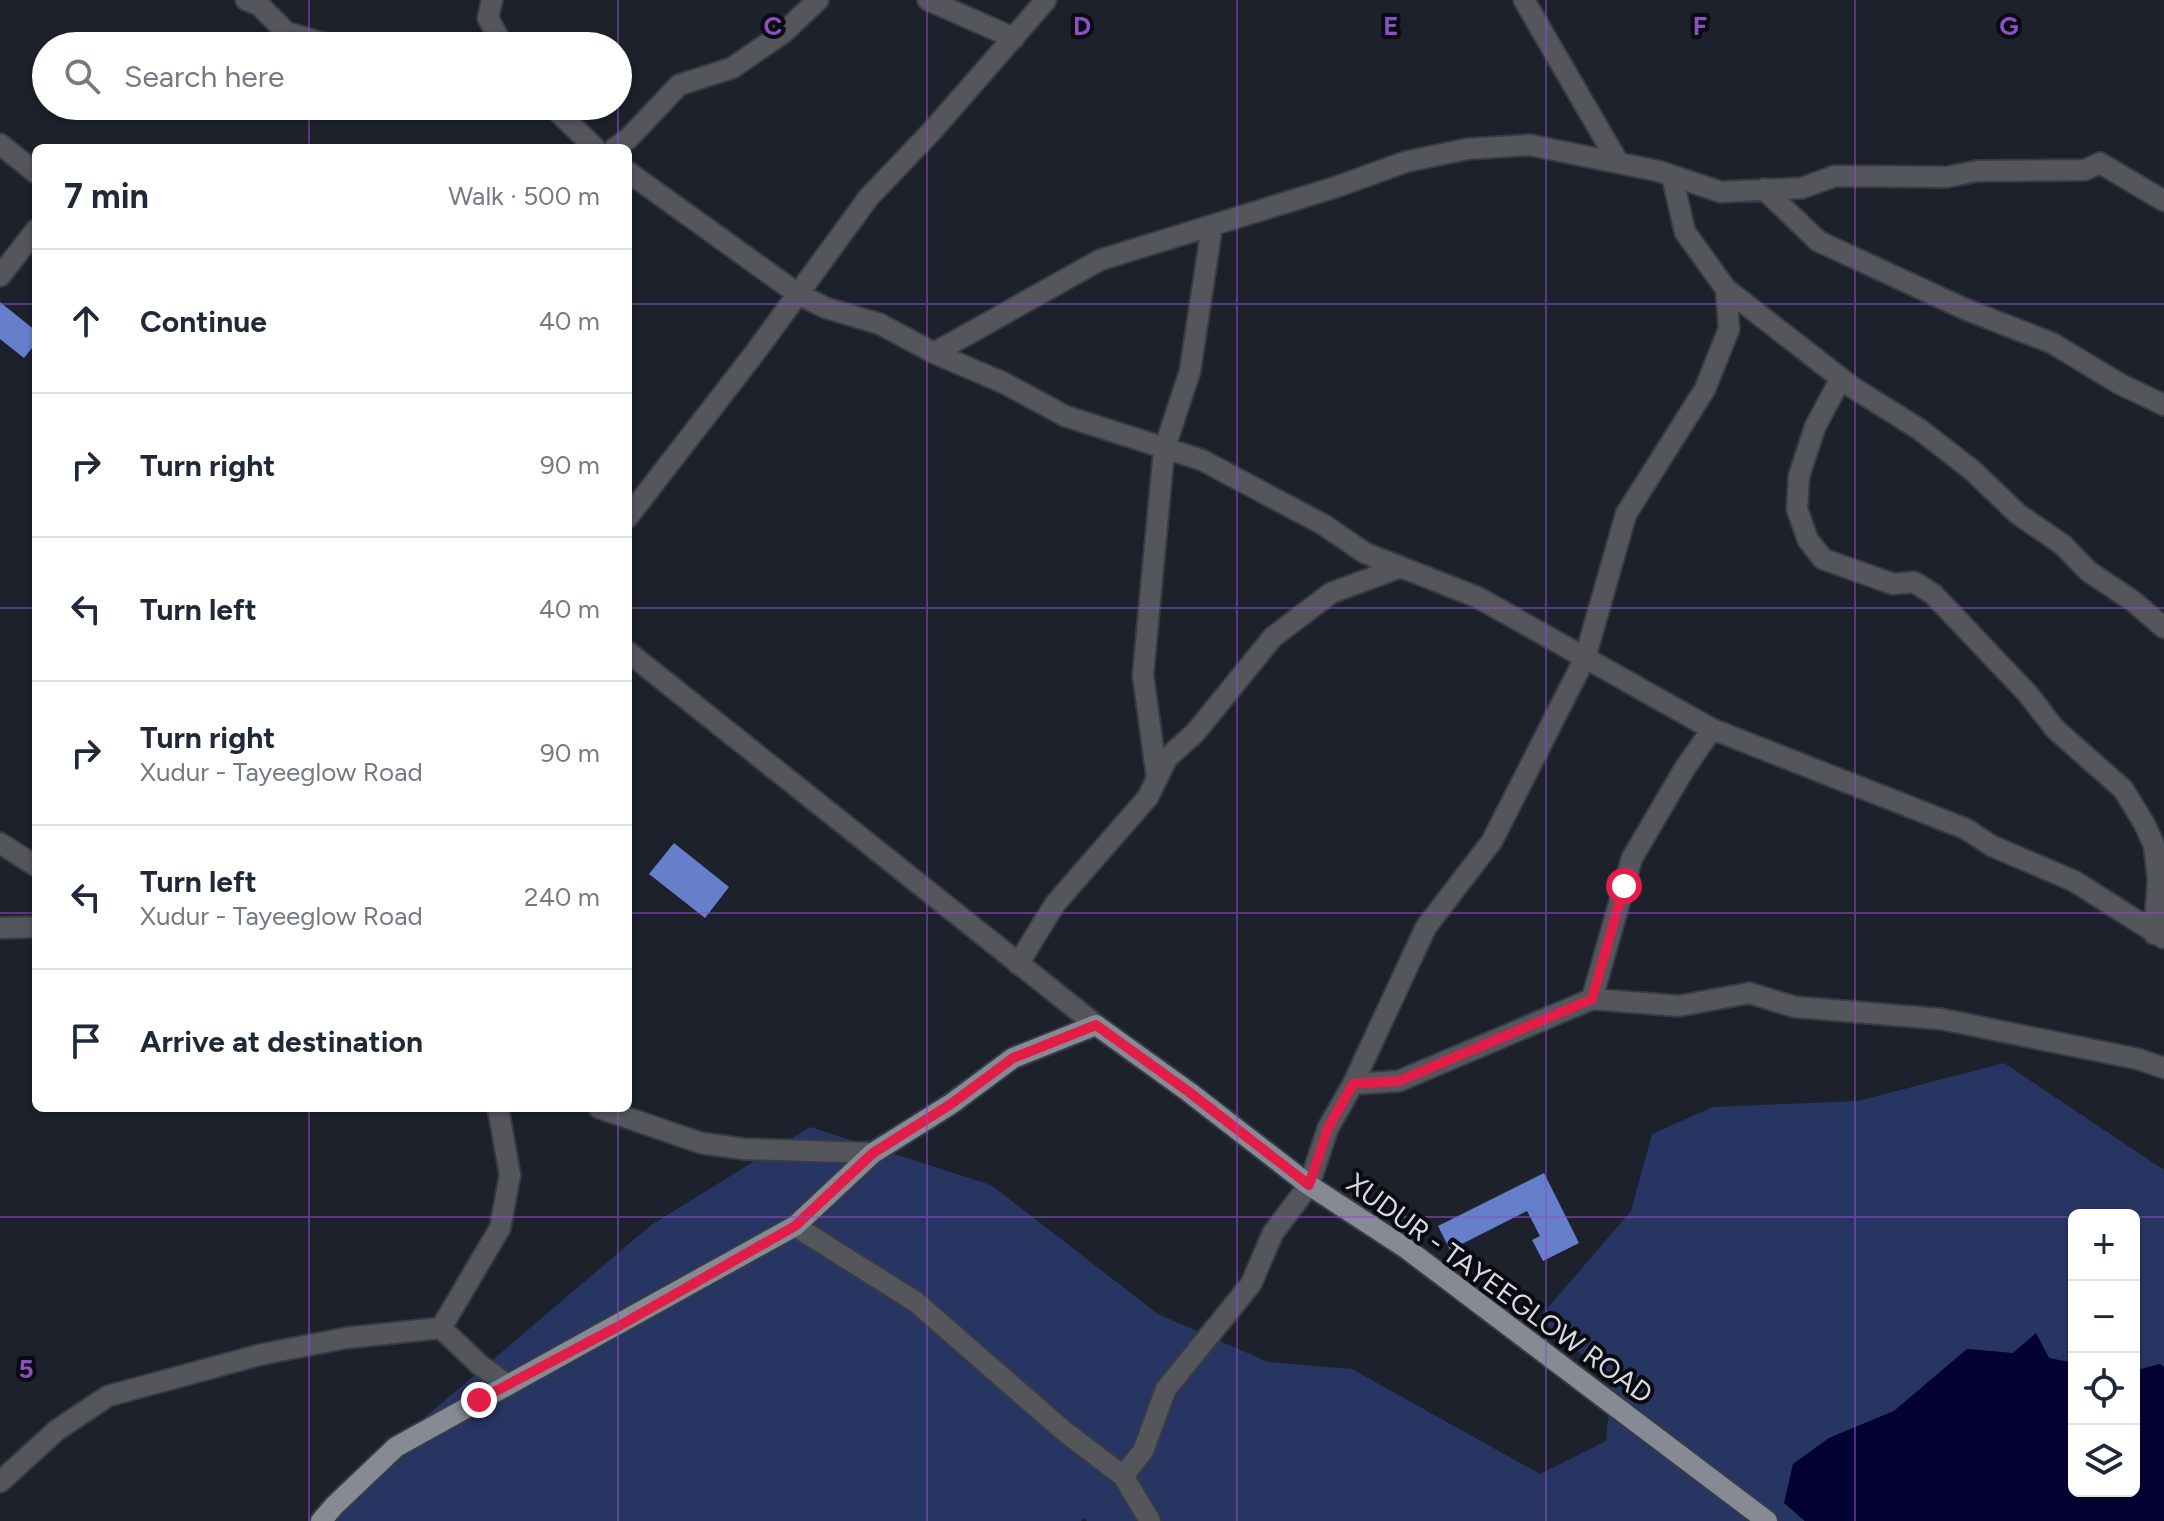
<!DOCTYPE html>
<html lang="en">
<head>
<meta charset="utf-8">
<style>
	body { margin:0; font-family:Figtree,sans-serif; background:#f6f6f7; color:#1f2937 }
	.controls { position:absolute; right:24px; bottom:24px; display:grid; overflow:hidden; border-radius:12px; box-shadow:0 2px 6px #0004 }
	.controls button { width:72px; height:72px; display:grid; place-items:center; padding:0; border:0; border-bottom:2px solid #e0e1e3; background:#fff; color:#1f2937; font:40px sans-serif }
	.stop { position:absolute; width:24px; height:24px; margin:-18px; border:6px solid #e11d48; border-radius:50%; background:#fff }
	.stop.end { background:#e11d48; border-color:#fff; box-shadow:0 2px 8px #0008 }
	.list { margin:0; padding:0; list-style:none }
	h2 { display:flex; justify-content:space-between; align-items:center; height:104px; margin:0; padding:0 32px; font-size:34px }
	h2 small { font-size:26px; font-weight:400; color:#747a83 }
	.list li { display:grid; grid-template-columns:52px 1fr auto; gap:24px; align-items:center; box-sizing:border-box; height:144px; padding:0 32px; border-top:2px solid #e0e1e3 }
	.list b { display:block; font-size:30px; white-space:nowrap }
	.list p { margin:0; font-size:26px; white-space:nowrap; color:#747a83 }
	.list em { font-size:26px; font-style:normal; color:#747a83 }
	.icon { flex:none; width:44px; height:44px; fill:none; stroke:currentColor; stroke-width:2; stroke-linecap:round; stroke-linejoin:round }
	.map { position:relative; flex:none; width:2164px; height:1521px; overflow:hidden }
	.search { position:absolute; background:#fff; box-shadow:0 2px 6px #0004; left:32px; top:32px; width:600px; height:88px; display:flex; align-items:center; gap:20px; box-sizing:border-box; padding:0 28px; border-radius:44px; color:#747a83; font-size:30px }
	.panel { position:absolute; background:#fff; box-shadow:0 2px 6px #0004; left:32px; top:144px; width:600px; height:968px; border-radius:12px }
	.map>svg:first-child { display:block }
</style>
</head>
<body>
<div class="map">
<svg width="2164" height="1521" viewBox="0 0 2164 1521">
	<rect width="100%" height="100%" fill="#1d212c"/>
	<path fill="#273562" d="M2004,1063L2164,1170V1367L2159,1364L2134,1371V1215H2074V1363L2013,1353L1967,1349L1894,1411L1829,1438L1785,1503L1805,1521H1087L1084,1518L1081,1521H331L369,1465L651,1225L810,1127L991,1185L1158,1314L1268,1362L1352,1369L1540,1474L1606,1441L1612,1381L1539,1318L1631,1211L1652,1134L1713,1107L1858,1101Z"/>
	<path fill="#030233" d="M2036,1333L2049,1358L2074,1363V1491H2134V1371L2160,1364L2164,1367V1521H1805L1784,1503L1793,1464L1829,1438L1894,1411L1967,1349L2013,1353Z"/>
	<path fill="#667fcb" d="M0,302L36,331V343L24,358L0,339Z
		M674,843L729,887L705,918L649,874Z
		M1544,1173L1579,1243L1543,1261L1532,1240L1540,1236L1527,1211L1450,1250L1438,1226Z"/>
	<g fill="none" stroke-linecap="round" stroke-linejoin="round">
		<defs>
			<path id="minor" d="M246,0L259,5L286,32L333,46
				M492,0L488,18L503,46
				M928,0L1014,38
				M1524,0L1618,162
				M552,106L595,148
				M0,144L36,173
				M615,148L628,139L679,85L732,68L783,33L818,0
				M628,172L798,294L826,308L880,324L934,353L1004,383L1065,416L1202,460L1324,525L1365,553L1477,597L1712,729L1966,829L1992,846L2074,881L2164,938
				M1672,176L1685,232L1726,289L1852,387L1919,429L1972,470L2018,514L2063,545L2088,571L2133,601L2164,628
				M1764,189L1818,241L1967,310L2052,343L2120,384L2164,405
				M0,276L36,230
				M934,353L1100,260L1336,187L1405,162L1467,149L1530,145L1658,171L1721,192L1802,188L1835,176L1947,177L1977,171L2085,170L2100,163L2164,201
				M1841,378L1815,427L1799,476L1797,509L1808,540L1823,559L1893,584L1914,582L1933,594L2028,694L2055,729L2123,789L2144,823L2154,845L2158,880L2154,934
				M628,517L757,350L869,197L932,131L1046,0
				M628,652L1096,1025
				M1157,778L1143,675L1164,450L1190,371L1212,226
				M0,843L36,866
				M0,928L36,927
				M1018,964L1055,904L1148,797L1167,758L1195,733L1273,637L1331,593L1401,567
				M1592,999L1632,858L1685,768L1712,729
				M1353,1084L1399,1081L1592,999L1679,1006L1749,993L1795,1007L1941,1019L2138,1059L2164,1068
				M498,1108L510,1175L500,1228L441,1328L481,1366L507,1384
				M599,1108L701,1143L744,1149L873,1153
				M795,1226L916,1302L1064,1431L1123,1476L1150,1521
				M1123,1476L1143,1451L1166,1389L1251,1284L1273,1233L1309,1185L1328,1128L1353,1084L1426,927L1492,841L1585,658L1626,514L1705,389L1729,329L1726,289
				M0,1482L57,1430L108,1396L263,1354L346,1338L441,1328"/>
			<path id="major" d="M321,1521L335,1505L396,1447L795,1226L873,1153L951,1104L1013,1058L1096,1025L1189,1092L1309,1185L1407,1249L1767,1521"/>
		</defs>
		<use href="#minor" stroke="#373b45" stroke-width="24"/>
		<use href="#major" stroke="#373b45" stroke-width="24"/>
		<use href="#minor" stroke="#54565b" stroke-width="20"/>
		<use href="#major" stroke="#868a95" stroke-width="20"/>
	</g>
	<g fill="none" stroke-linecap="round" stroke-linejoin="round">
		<path stroke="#e11d48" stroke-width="10" d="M479,1400L619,1326L795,1226L873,1153L951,1104L1013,1058L1096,1025L1189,1092L1309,1185L1328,1128L1353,1084L1399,1081L1592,999L1624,886"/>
	</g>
	<path fill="none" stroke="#8d4fc6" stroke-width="2" stroke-opacity="0.55" d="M309,0V46M618,0V148M927,0V1521M1237,0V1521M1546,0V1521M1855,0V1521M309,106V148M0,304H36M628,304H2164M0,608H36M628,608H2164M0,913H36M628,913H2164M309,1108V1521M618,1108V1521M0,1217H2074M2134,1217H2164"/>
	<g text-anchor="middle" stroke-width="8" stroke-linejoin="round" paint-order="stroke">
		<g font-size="28" fill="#d7dae1" stroke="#090b10">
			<text transform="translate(1500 1288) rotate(36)" y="10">XUDUR - TAYEEGLOW ROAD</text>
		</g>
	</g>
	<g font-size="26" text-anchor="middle" font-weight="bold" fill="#8d4fc6" stroke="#090b10" stroke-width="8" stroke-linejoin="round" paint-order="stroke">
		<text x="773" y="35">C</text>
		<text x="1082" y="35">D</text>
		<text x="1391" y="35">E</text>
		<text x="1700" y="35">F</text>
		<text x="2009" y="35">G</text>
		<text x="26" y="1378">5</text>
	</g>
</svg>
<div class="controls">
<button>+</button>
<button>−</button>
<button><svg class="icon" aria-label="locate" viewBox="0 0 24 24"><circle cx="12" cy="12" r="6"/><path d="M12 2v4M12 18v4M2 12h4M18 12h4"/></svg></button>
<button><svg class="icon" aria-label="layers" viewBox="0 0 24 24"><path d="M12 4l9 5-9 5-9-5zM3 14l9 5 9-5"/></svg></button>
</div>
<div class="stop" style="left:1624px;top:886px"></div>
<div class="stop end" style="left:479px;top:1400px"></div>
<div class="search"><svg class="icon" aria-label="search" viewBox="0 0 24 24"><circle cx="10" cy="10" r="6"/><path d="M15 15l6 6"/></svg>Search here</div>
<section class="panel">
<h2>7 min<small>Walk · 500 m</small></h2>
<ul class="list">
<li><svg class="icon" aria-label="ahead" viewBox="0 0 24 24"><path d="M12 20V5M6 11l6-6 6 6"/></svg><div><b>Continue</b></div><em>40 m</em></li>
<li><svg class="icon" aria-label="right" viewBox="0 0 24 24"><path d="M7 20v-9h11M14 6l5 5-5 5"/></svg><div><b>Turn right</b></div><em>90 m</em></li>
<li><svg class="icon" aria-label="left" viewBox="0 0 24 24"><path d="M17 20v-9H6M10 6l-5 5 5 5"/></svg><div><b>Turn left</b></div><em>40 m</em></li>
<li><svg class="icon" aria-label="right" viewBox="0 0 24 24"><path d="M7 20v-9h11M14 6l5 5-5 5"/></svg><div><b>Turn right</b><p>Xudur - Tayeeglow Road</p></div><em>90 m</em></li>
<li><svg class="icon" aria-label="left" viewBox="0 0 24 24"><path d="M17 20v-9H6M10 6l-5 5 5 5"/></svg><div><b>Turn left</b><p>Xudur - Tayeeglow Road</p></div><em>240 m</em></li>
<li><svg class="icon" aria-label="arrive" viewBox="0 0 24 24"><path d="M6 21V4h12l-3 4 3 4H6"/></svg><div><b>Arrive at destination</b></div></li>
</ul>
</section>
</div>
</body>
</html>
